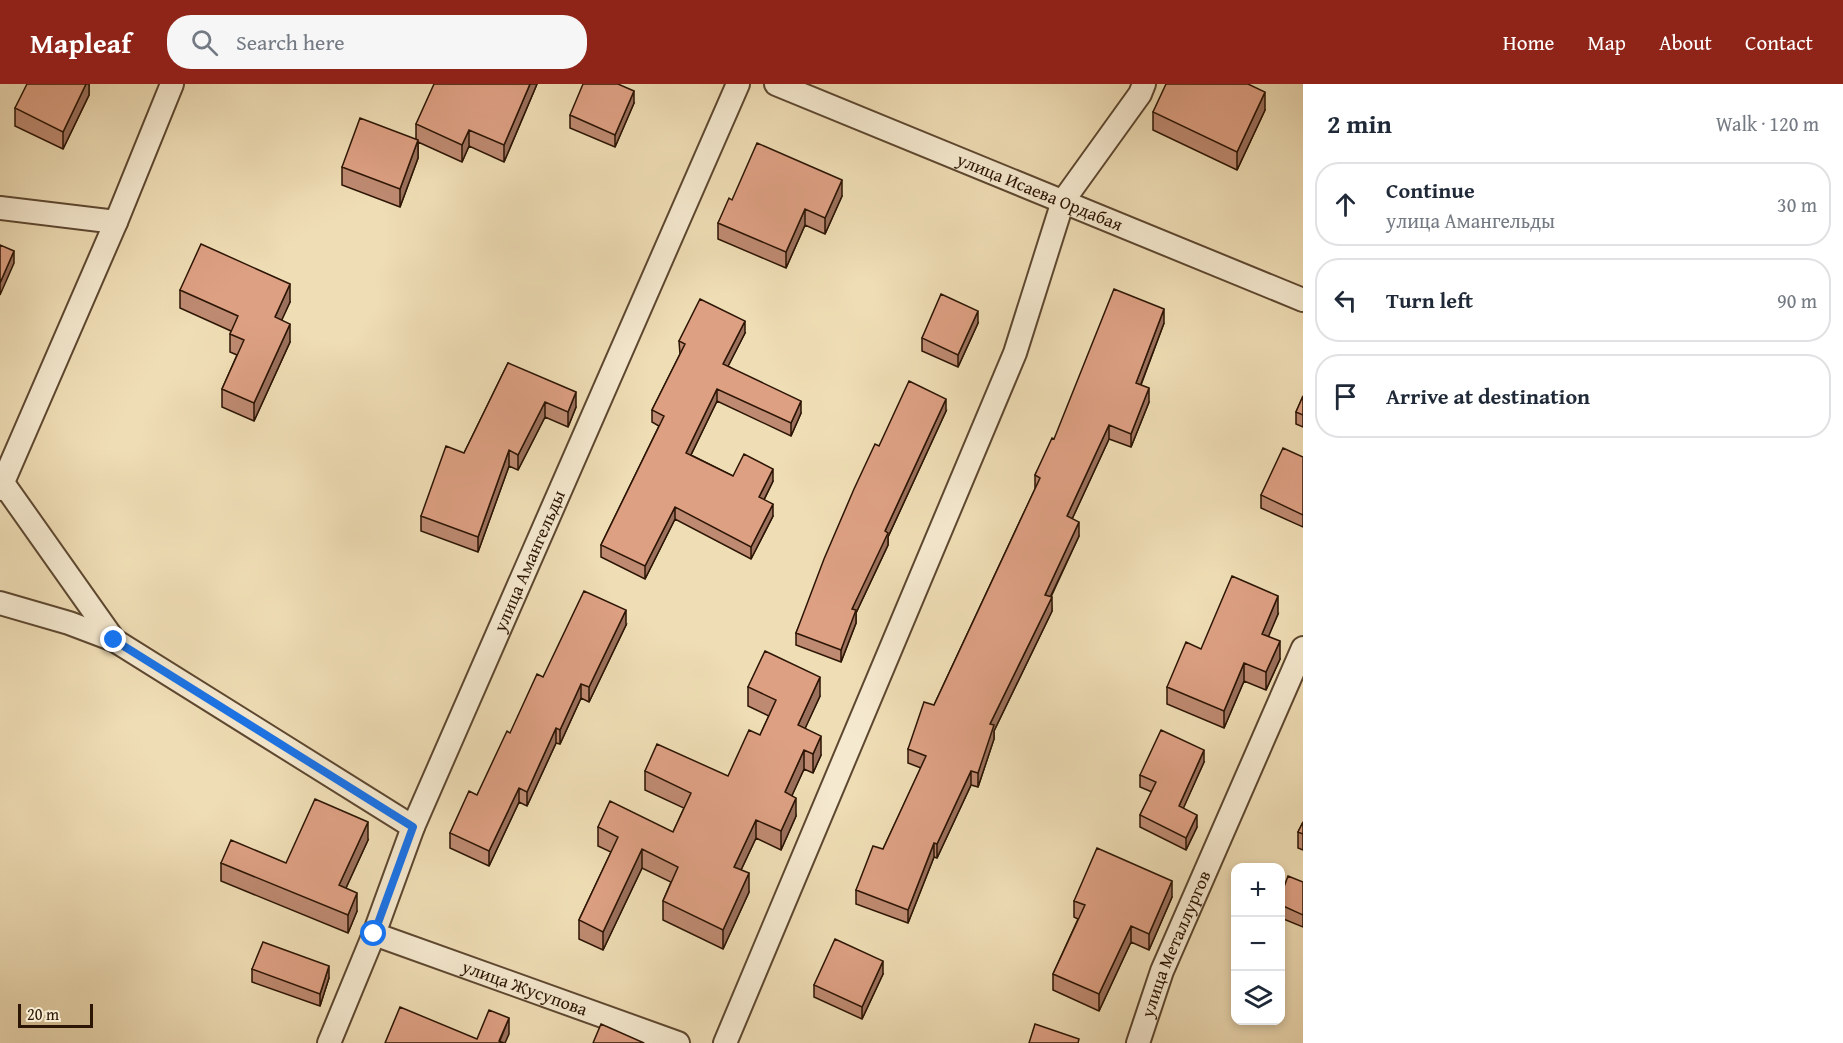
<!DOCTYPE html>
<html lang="en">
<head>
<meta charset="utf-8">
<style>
	body { margin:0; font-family:"Gentium Book Plus",serif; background:#f6f6f7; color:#1f2937 }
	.controls { position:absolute; right:18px; bottom:18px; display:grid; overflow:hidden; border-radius:12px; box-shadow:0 3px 9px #0003 }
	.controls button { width:54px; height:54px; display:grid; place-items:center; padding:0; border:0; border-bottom:2px solid #e0e1e3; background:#fff; color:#1f2937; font:30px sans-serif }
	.scale { position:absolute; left:18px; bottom:15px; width:75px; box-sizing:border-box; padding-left:6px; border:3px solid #2c1504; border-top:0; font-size:16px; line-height:21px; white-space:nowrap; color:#2c1504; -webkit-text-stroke:4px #f5e9cf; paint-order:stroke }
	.stop { position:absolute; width:18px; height:18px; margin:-14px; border:4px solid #1a73e8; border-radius:50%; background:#fff }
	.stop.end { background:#1a73e8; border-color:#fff; box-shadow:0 2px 6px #0008 }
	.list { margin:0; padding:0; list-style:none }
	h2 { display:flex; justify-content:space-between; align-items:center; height:78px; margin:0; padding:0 24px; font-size:26px }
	h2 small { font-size:20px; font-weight:400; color:#747a83 }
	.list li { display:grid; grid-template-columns:39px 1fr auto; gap:18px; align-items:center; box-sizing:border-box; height:84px; margin:0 12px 12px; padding:0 12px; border:2px solid #e0e1e3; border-radius:24px }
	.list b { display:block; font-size:22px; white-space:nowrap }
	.list p { margin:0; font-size:20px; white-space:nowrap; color:#747a83 }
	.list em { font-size:20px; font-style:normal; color:#747a83 }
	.icon { flex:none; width:33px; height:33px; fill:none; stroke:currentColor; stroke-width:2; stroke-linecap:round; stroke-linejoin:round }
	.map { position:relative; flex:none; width:1303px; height:959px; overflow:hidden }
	header { display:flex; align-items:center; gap:36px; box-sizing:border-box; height:84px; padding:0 30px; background:#8f2418; color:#fff }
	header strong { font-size:28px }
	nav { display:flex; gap:33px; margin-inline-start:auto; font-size:21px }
	.search { width:420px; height:54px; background:#f6f6f7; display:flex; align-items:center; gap:15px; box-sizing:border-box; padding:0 21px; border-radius:24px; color:#747a83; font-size:22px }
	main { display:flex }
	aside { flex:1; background:#fff }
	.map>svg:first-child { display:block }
</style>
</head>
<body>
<header>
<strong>Mapleaf</strong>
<div class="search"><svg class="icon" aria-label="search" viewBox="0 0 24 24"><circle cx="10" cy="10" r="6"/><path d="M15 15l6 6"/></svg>Search here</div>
<nav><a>Home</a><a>Map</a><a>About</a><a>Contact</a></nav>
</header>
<main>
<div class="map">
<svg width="1303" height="959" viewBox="0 0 1303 959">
	<rect width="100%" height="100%" fill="#efddb5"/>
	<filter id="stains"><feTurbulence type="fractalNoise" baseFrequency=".00333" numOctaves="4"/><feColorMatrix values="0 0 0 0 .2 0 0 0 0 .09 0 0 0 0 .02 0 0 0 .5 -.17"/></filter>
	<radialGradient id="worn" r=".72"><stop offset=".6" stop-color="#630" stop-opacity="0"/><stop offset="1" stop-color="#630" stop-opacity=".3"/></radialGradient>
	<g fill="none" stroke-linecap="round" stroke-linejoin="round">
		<defs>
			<g id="minor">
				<path id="s1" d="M776,0L1303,216"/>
				<path d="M0,124L116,138L172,0"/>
				<path d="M3,399L114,556"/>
				<path d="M0,405L116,138"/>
				<path d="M0,519L69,539L114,556L413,743"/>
				<path id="s2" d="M374,850L678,959"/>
				<path id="s3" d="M329,959L374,850L413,743L738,0"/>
				<path d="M725,959L1015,269L1063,117L1140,10L1144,0"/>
				<path id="s4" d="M1138,959L1162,887L1303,564"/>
			</g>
		</defs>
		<use href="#minor" stroke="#5d4730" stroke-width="26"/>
		<use href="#minor" stroke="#f5e9cf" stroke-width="22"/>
	</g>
	<path fill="#be8a71" stroke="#2c1504" stroke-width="1.5" d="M89,0V11L63,65L15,42V24Z
		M537,0L504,78L469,62L462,78L418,58V74L400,123L342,101V83L416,55V40Z
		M634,19L615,63L570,44V31Z
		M1265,26L1237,86L1153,46V28Z
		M842,112L825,150L805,141L786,184L718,155V139L732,116Z
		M180,206L290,218L281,236L290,258L254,337L222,323V305L237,271L230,268V250L231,247L180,224Z
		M978,239L958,283L922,267V254Z
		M1164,239L1141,301L1149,318L1131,363L1109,355L1072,435L1079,452L1051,513L1052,527L994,647V655L978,703L971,701L937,774L934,773L908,839L856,820V806L883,765L921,684L908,679V665L934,621L1035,405V391L1054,355Z
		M745,249L728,282L801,329L791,352L717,317L691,371L733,392L773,397L764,416L773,432L751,475L675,435L645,495L601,473V461L659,342L652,338V326L680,270L679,257Z
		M508,279L576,323L568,343L545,333L518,386L509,382L478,468L421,447V432L464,369Z
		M1303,312V343L1296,340V328Z
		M946,327L888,453V461L856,529V539L841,578L796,561V549L879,362Z
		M1303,373V443L1261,424V411Z
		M1278,530L1268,552L1280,575L1266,606L1244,597L1224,644L1167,620V603L1201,565Z
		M626,541L589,618L581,614L560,660L556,659L527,722L519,718L489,782L450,764V749L477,711L543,593Z
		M748,603L820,612L805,644L821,671L813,689L804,685L792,711L796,732L781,766L756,754L741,786L749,808L723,865L663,836V817L671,798L642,784L603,866L579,855V836L611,768L598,762V743L673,748L684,724L645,706V687L728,692L760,651L769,632L748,622Z
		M1204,678L1183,724L1197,743L1186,766L1140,743V731L1152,708L1140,703V691Z
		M1303,738V766L1298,764V748Z
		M368,756L346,804L357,827L348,849L221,797V779H286Z
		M1303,798V843L1281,834V821Z
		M1172,813L1149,866L1131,858L1099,927L1053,906V890L1078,835L1074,833V817Z
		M252,885L329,894L320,922L252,898Z
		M883,890L862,935L814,913V901Z"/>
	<path fill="#9b705c" stroke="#2c1504" stroke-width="1.5" d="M86,0H89V11L63,65V48Z
		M530,0H537L504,78V61Z
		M634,7V19L615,63V51Z
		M1265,8V26L1237,86V68Z
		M469,46V62L462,78V61Z
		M418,56V74L400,123V105Z
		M842,96V112L825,150V134Z
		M805,125V141L786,184V168Z
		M14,167V179L0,211V199Z
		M290,200V218L275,251V233Z
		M1164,225V239L1136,313V299Z
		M978,227V239L958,283V271Z
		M745,237V249L723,292V280Z
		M290,240V258L254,337V319Z
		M1149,304V318L1131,363V350Z
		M717,305V317L686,381V369Z
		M576,308V323L568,343V328Z
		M946,315V327L888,453V461L856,529V539L841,578V566L852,525L885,447Z
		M801,317V329L791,352V339Z
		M545,318V333L518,386V371Z
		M1109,341V355L1067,446V432Z
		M509,366V382L478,468V453Z
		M773,385V397L759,426V413Z
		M773,420V432L751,475V463Z
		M675,423V435L645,495V482Z
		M1079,438V452L1045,524V511Z
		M1278,512V530L1262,568V550Z
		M1052,513V527L994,647V655L978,703V689L990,640Z
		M626,526V541L589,618V603Z
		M1280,557V575L1266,606V588Z
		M1244,579V597L1224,644V627Z
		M820,593V612L798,660V641Z
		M581,600V614L560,660V646Z
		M556,644V659L527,722V708Z
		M821,652V671L813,689V670Z
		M804,666V685L785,727V708Z
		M1204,666V678L1179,734V722Z
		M971,687V701L937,774V760Z
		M519,704V718L489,782V767Z
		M796,714V732L781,766V747Z
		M1197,731V743L1186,766V754Z
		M756,736V754L734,801V783Z
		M368,738V756L339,819V801Z
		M934,759V773L908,839V826Z
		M642,765V784L603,866V848Z
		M749,789V808L723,865V846Z
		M1172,797V813L1149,866V850Z
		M357,809V827L348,849V831Z
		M1131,842V858L1099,927V910Z
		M883,877V890L862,935V923Z
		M329,882V894L320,922V910Z
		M509,934V950L505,959H499Z"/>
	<path fill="#dda083" stroke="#2c1504" stroke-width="1.5" d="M27,0H86L63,48L15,24Z
		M434,0H530L504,61L469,46L462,61L416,40Z
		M583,0H618L634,7L615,51L570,31Z
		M1166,0H1248L1265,8L1237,68L1153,28Z
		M360,34L418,56L400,105L342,83Z
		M757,59L842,96L825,134L805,125L786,168L718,139L729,114L732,116Z
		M201,160L290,200L275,233L290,240L254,319L222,305L244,256L230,250L238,232L180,206Z
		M0,161L14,167L0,199Z
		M1114,205L1164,225L1136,299L1149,304L1131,350L1109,341L1067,432L1079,438L1045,511L1052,513L990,640L994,641L978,689L971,687L937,760L934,759L908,826L856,806L873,762L883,765L926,672L908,665L924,618L934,621L1040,394L1035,391L1052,354L1054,355Z
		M941,210L978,227L958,271L922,254Z
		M700,215L745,237L723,280L801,317L791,339L717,305L686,369L733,392L744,370L773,385L759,413L773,420L751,463L675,423L645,482L601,461L664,332L652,326L685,260L679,257Z
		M508,279L576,308L568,328L545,318L518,371L509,366L478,453L421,432L446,362L464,369Z
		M909,297L946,315L885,447L888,449L852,525L856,526L841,566L796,549L824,475L854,405L875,360L879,362Z
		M1303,312V331L1296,328Z
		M1283,364L1303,373V431L1261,411Z
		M1232,492L1278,512L1262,550L1280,557L1266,588L1244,579L1224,627L1167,603L1186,558L1201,565Z
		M584,507L626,526L589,603L581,600L560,646L556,644L527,708L519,704L489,767L450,749L469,707L477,711L507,647L510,649L537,590L543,593Z
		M765,567L820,593L798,641L821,652L813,670L804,666L785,708L796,714L781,747L756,736L734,783L749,789L723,846L663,817L678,783L642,765L603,848L579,836L618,753L598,743L610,717L673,748L691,709L645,687L657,660L728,692L749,646L760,651L776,616L748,603Z
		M1161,646L1204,666L1179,722L1197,731L1186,754L1140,731L1156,698L1140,691Z
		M315,715L368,738L339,801L357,809L348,831L221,779L231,756L286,779Z
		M1303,738V750L1298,748Z
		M1097,764L1172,797L1149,850L1131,842L1099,910L1053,890L1085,821L1074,817Z
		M1288,792L1303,798V831L1281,821V811Z
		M835,855L883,877L862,923L814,901Z
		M263,858L329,882L320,910L252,885Z
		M400,923L477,955L489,926L509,934L499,957L504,959H385Z
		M601,940L644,959H593Z
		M1035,940L1079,955L1078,959H1029Z"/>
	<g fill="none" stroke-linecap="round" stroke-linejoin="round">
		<path stroke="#1a73e8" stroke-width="8" d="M114,556L413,743L374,850"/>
	</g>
	<g text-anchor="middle" stroke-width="4.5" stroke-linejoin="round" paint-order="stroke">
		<g font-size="18" fill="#2c1504" stroke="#f5e9cf">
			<text dy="6" stroke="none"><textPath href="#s1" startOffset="285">улица Исаева Ордабая</textPath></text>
			<text dy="6" stroke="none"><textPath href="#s3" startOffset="522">улица Амангельды</textPath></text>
			<text dy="6" stroke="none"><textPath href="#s4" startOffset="106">улица Металлургов</textPath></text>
			<text dy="6" stroke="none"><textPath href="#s2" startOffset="160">улица Жусупова</textPath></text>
		</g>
	</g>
	<rect width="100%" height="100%" filter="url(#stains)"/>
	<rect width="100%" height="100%" fill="url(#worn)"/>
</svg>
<div class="controls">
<button>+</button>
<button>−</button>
<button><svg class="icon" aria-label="layers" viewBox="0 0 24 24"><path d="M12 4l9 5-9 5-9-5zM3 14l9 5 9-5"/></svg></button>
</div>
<div class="scale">20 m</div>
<div class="stop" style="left:374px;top:850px"></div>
<div class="stop end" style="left:114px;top:556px"></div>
</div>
<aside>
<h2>2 min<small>Walk · 120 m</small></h2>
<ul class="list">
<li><svg class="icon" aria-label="ahead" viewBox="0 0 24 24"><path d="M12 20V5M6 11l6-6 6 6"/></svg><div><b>Continue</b><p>улица Амангельды</p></div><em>30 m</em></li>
<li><svg class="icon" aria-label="left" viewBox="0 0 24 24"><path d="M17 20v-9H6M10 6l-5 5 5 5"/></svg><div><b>Turn left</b></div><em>90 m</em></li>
<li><svg class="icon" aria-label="arrive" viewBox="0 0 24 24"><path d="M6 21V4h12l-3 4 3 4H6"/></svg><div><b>Arrive at destination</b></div></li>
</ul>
</aside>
</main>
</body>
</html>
